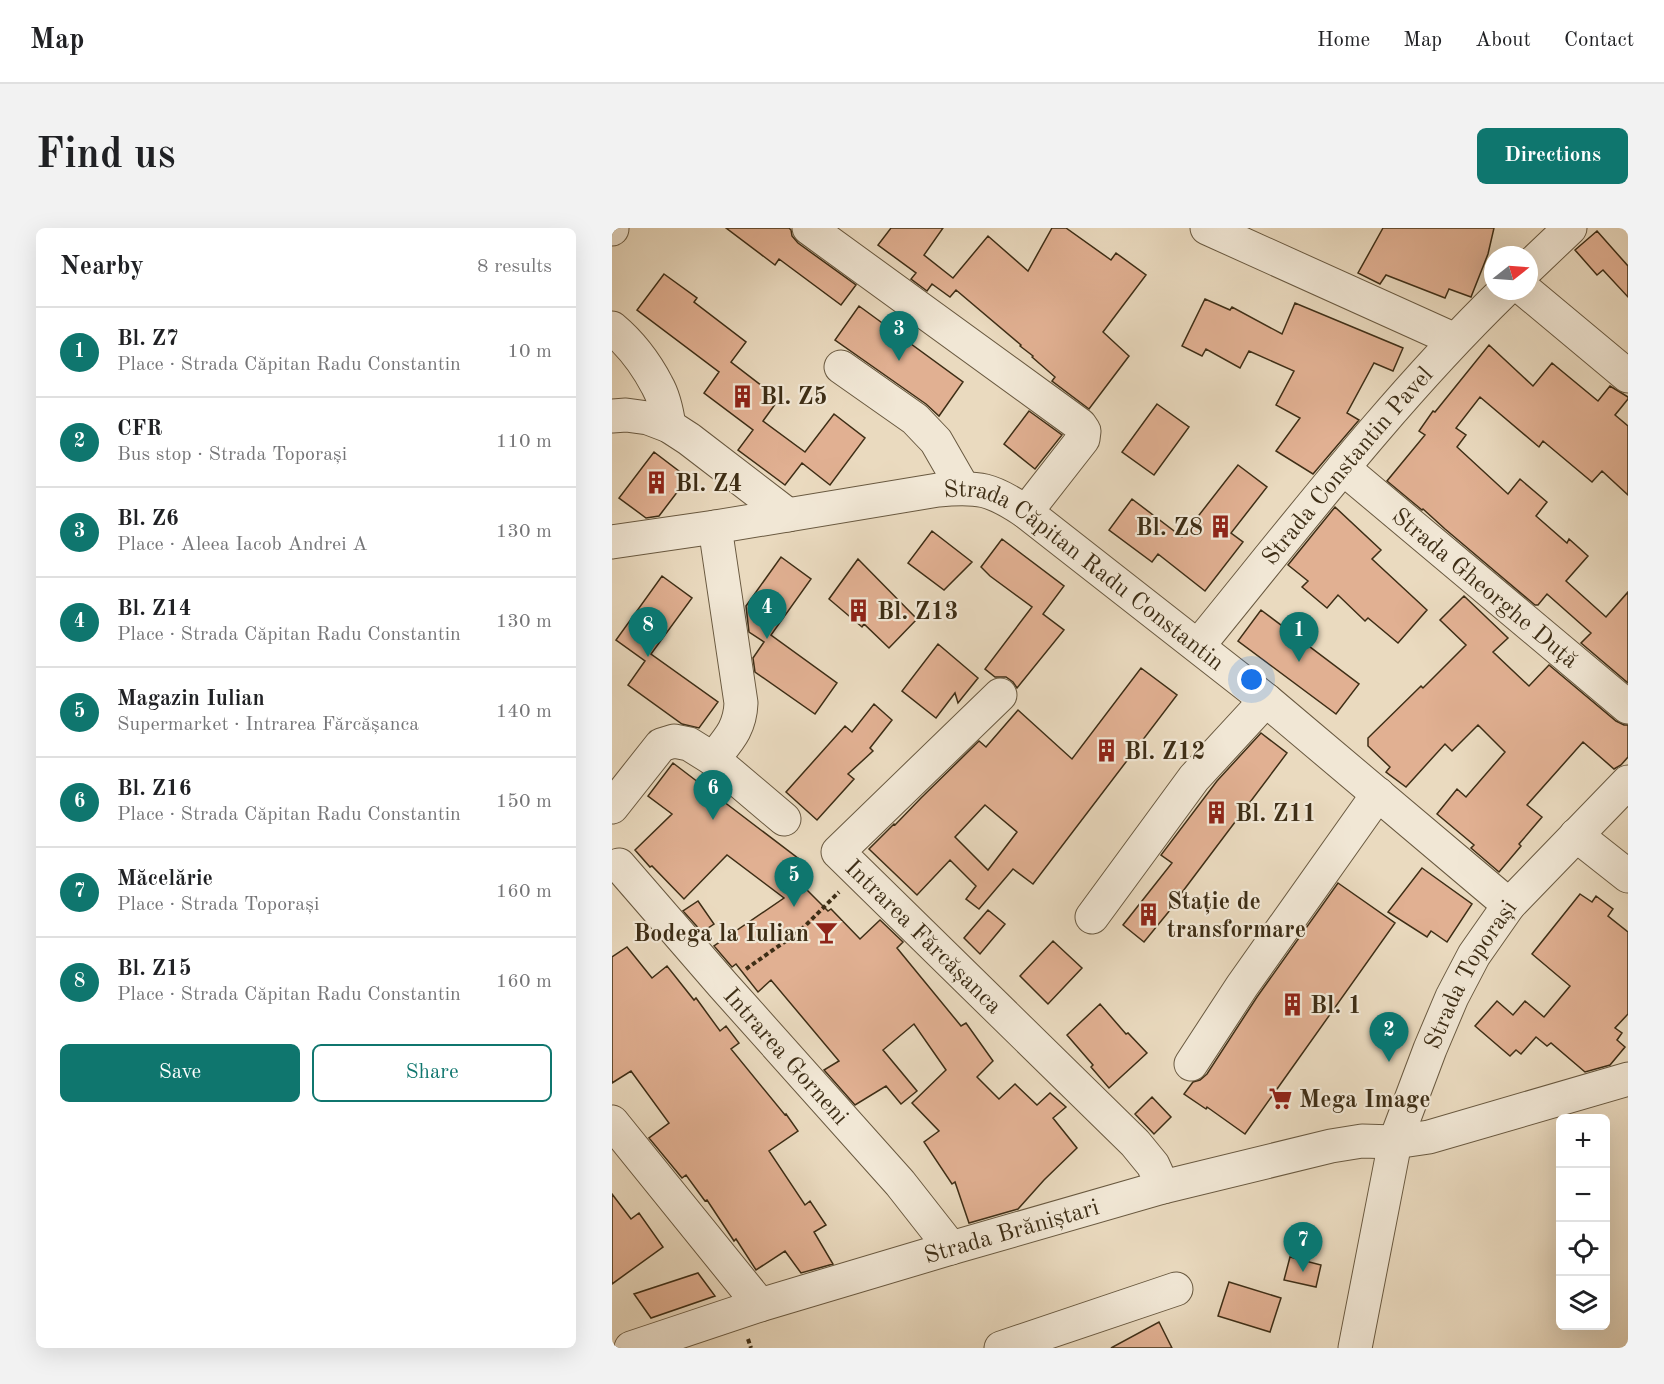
<!DOCTYPE html>
<html lang="en">
<head>
<meta charset="utf-8">
<style>
	body { margin:0; font-family:"Old Standard TT",serif; background:#f2f2f2; color:#202124 }
	.controls { position:absolute; right:18px; bottom:18px; display:grid; overflow:hidden; border-radius:9px; box-shadow:0 6px 24px #0002 }
	.controls button { width:54px; height:54px; display:grid; place-items:center; padding:0; border:0; border-bottom:2px solid #e0e0e0; background:#fff; color:#202124; font:30px sans-serif }
	.compass { position:absolute; left:872px; top:18px; width:54px; height:54px; border-radius:50%; background:#fff; box-shadow:0 6px 24px #0002; rotate:73deg }
	.you { position:absolute; left:640px; top:452px; width:21px; height:21px; margin:-15px; border:4px solid #fff; border-radius:50%; background:#1a73e8; box-shadow:0 0 0 9px #1a73e833 }
	.badge { display:grid; place-items:center; width:39px; height:39px; border-radius:50%; background:#0f766e; color:#fff; font-size:20px; font-weight:700 }
	.pin { position:absolute; translate:-50% -50px; filter:drop-shadow(0 2px 3px #0008) }
	.pin::after { content:''; position:absolute; top:32px; width:21px; height:18px; background:inherit; clip-path:polygon(0 0,100% 0,50% 100%) }
	.list { margin:0; padding:0; list-style:none }
	h2 { display:flex; justify-content:space-between; align-items:center; height:78px; margin:0; padding:0 24px; font-size:26px }
	h2 small { font-size:20px; font-weight:400; color:#757577 }
	.list li { display:grid; grid-template-columns:39px 1fr auto; gap:18px; align-items:center; box-sizing:border-box; height:90px; padding:0 24px; border-top:2px solid #e0e0e0 }
	.list b { display:block; font-size:22px; white-space:nowrap }
	.list p { margin:0; font-size:20px; white-space:nowrap; color:#757577 }
	.list em { font-size:20px; font-style:normal; color:#757577 }
	.actions { display:flex; gap:12px; padding:18px 24px }
	.actions a { flex:1; padding:14px 0; border:2px solid #0f766e; border-radius:9px; text-align:center; font-size:21px; color:#0f766e }
	.actions .main { background:#0f766e; color:#fff }
	.icon { flex:none; width:33px; height:33px; fill:none; stroke:currentColor; stroke-width:2; stroke-linecap:round; stroke-linejoin:round }
	.map { position:relative; flex:none; width:1016px; height:1120px; overflow:hidden; border-radius:9px }
	header { display:flex; align-items:center; gap:36px; box-sizing:border-box; height:84px; padding:0 30px; background:#fff; border-bottom:2px solid #e0e0e0 }
	header strong { font-size:28px }
	nav { display:flex; gap:33px; margin-inline-start:auto; font-size:21px }
	.intro { display:flex; align-items:center; justify-content:space-between; box-sizing:border-box; height:144px; padding:0 36px }
	h1 { margin:0; font-size:42px }
	.button { padding:15px 27px; border-radius:9px; background:#0f766e; color:#fff; font-size:21px; font-weight:700 }
	main { display:flex; gap:36px; padding:0 36px }
	aside { flex:1; background:#fff; border-radius:9px; box-shadow:0 6px 24px #0002 }
	.map>svg:first-child { display:block }
</style>
</head>
<body>
<header>
<strong>Map</strong>
<nav><a>Home</a><a>Map</a><a>About</a><a>Contact</a></nav>
</header>
<div class="intro"><h1>Find us</h1><a class="button">Directions</a></div>
<main>
<aside>
<h2>Nearby<small>8 results</small></h2>
<ul class="list">
<li><span class="badge">1</span><div><b>Bl. Z7</b><p>Place · Strada Căpitan Radu Constantin</p></div><em>10 m</em></li>
<li><span class="badge">2</span><div><b>CFR</b><p>Bus stop · Strada Toporași</p></div><em>110 m</em></li>
<li><span class="badge">3</span><div><b>Bl. Z6</b><p>Place · Aleea Iacob Andrei A</p></div><em>130 m</em></li>
<li><span class="badge">4</span><div><b>Bl. Z14</b><p>Place · Strada Căpitan Radu Constantin</p></div><em>130 m</em></li>
<li><span class="badge">5</span><div><b>Magazin Iulian</b><p>Supermarket · Intrarea Fărcășanca</p></div><em>140 m</em></li>
<li><span class="badge">6</span><div><b>Bl. Z16</b><p>Place · Strada Căpitan Radu Constantin</p></div><em>150 m</em></li>
<li><span class="badge">7</span><div><b>Măcelărie</b><p>Place · Strada Toporași</p></div><em>160 m</em></li>
<li><span class="badge">8</span><div><b>Bl. Z15</b><p>Place · Strada Căpitan Radu Constantin</p></div><em>160 m</em></li>
</ul>
<div class="actions"><a class="main">Save</a><a>Share</a></div>
</aside>
<div class="map">
<svg width="1016" height="1120" viewBox="0 0 1016 1120">
	<rect width="100%" height="100%" fill="#eadabf"/>
	<filter id="stains"><feTurbulence type="fractalNoise" baseFrequency=".00333" numOctaves="4"/><feColorMatrix values="0 0 0 0 .2 0 0 0 0 .09 0 0 0 0 .02 0 0 0 .5 -.17"/></filter>
	<radialGradient id="worn" r=".72"><stop offset=".6" stop-color="#630" stop-opacity="0"/><stop offset="1" stop-color="#630" stop-opacity=".3"/></radialGradient>
	<path fill="#e1b092" stroke="#3e2e16" stroke-width="1.5" fill-rule="evenodd" d="M114,0H177L179,2L180,8L186,15L244,57L229,77L167,31L163,37Z
		M279,0H331L312,27L341,50L376,8L416,43L440,0H454L499,32L504,25L534,47L491,104L517,128L477,181L440,153L443,149L420,129L421,128L408,118L409,117L344,62L338,69L320,56L315,63L299,51L304,45L266,17Z
		M771,0H882L876,26L859,69L837,61L833,70L774,47L768,56L746,45Z
		M985,3L1016,38V69L991,42L985,47L963,22Z
		M52,46L85,70L82,74L134,114L119,134L167,171L151,193L193,224L222,186L253,210L218,257L190,235L173,257L126,222L141,202L92,165L107,144L25,82Z
		M593,71L618,82L620,79L670,106L683,75L791,120L781,143L762,135L735,185L747,192L701,246L664,223L688,190L664,177L682,143L637,123L628,140L594,121L590,128L570,118Z
		M247,78L351,154L327,188L314,176L223,112Z
		M877,117L921,158L940,135L986,173L998,158L1016,169V171L1003,187L1016,198V267L990,243L980,254L931,213L927,219L868,169L844,200L854,207L845,219L896,266L908,251L935,274L924,288L955,315L957,311L976,328L954,353L994,389L1016,364V455L969,415L979,405L935,366L926,377H923L833,301L811,281L810,282L775,253L813,207L807,203L821,183L823,184Z
		M545,176L577,199L542,247L510,224Z
		M417,183L450,207L423,241L392,216Z
		M42,224L76,250L47,288L34,290L7,270Z
		M626,237L655,259L619,305L631,314L593,363L546,326L540,334L497,302L520,271L570,309Z
		M723,279L769,322L760,331L815,382L786,415L756,390L753,393L726,367L715,380L690,359L696,353L676,337Z
		M320,303L360,334L332,362L296,335Z
		M390,311L452,358L431,386L452,402L405,460L401,454L394,449H383L373,441L420,379L378,348L369,339Z
		M169,329L199,351L159,407L225,455L203,486L143,444L141,430L152,414L137,404L134,378Z
		M246,331L305,391L277,420L252,396L250,399L217,371Z
		M50,348L80,370L39,426L106,474L87,500L70,496L16,457L33,433L4,412Z
		M852,368L896,410L881,424L917,458L937,437L1004,493L1012,497H1016V529L1009,537L1002,541L971,514L915,577L930,589L907,616L909,618L887,644L859,620L862,617L825,586L845,561L854,569L893,524L866,497L840,523L833,516L794,559L774,544L778,539L756,518V510L809,458L811,460L854,417L828,392Z
		M649,382L747,456L724,486L626,413Z
		M326,416L366,450L346,475L343,465L324,490L290,463Z
		M529,440L565,467L421,656L401,641L367,681L354,671L364,658L338,632L305,667L257,621L282,596L283,597L309,570L367,513L374,519L406,482L460,531ZM373,577L405,604L376,642L343,609Z
		M262,476L280,492L258,520L261,523L236,546L242,551L205,592L174,564L233,498L240,504Z
		M649,505L675,525L562,675L563,676L532,714L511,697L560,635L549,627L605,553Z
		M61,535L187,631L177,644L216,683L219,681L248,711L268,692L291,714L285,720L349,798L354,795L381,833L365,849L387,871L403,856L425,877L438,865L454,879L441,890L465,920L432,952L406,981L357,995L343,954L340,956L312,914L327,903L300,875L334,842L302,796L271,822L305,863L289,876L274,858L243,877L212,842L227,833L159,752L146,764L124,736L120,739L102,718L172,670L115,627L72,671L40,638L38,639L23,622L60,586L36,568Z
		M810,640L860,676L835,714L819,703L815,709L776,684Z
		M726,655L783,695L633,906L595,879L594,881L572,866L581,854L588,852L595,846L645,769Z
		M968,666L980,674L984,668L1001,681L996,688L1016,704V786L1003,800L1010,805L1005,812L1013,819L998,837L973,844L939,815L935,818L924,809L909,826L904,822L898,828L863,798L885,773L901,787L913,773L932,789L958,758L920,726Z
		M86,673L102,696L90,704L71,683Z
		M376,682L393,696L368,726L352,710Z
		M441,713L470,740L436,776L408,748Z
		M15,719L40,750L55,738L82,772L84,770L108,803L114,798L127,815L119,821L173,887L174,886L186,903L157,923L193,977L198,973L214,997L202,1004L221,1036L189,1045L173,1023L144,1042L124,1011L122,1013L95,972L93,973L74,947L70,950L37,910L57,895L19,843L0,855V729Z
		M488,776L514,806L516,805L535,825L497,860L479,839L481,837L455,807Z
		M540,869L559,889L542,906L523,886Z
		M0,966L19,991L27,985L51,1019L0,1056Z
		M678,1029L709,1037L704,1059L672,1052Z
		M86,1045L103,1068L39,1090L22,1066Z
		M617,1054L669,1070L658,1104L606,1088Z
		M547,1094L560,1120H499Z"/>
	<g fill="none" stroke-linecap="round" stroke-linejoin="round">
		<defs>
			<g id="minor">
				<path d="M197,0L468,197L472,203L471,211L414,284"/>
				<path d="M595,0L843,112"/>
				<path d="M0,1V0"/>
				<path d="M917,39L958,0"/>
				<path d="M914,63L1016,148"/>
				<path d="M0,100C18,115 34,136 45,157C52,169 55,184 57,198"/>
				<path d="M229,139L303,191L324,213L351,260"/>
				<path d="M0,188L14,187L36,190L57,198L77,211L176,287"/>
				<path id="s1" d="M731,240L1016,479"/>
				<path id="s2" d="M0,314L103,299L326,262C367,258 380,261 414,284L654,472L897,677"/>
				<path id="s3" d="M586,418C684,298 781,171 892,63"/>
				<path id="s4" d="M388,467L226,624L523,915L541,937L551,959"/>
				<path d="M101,531C116,512 128,501 129,475L103,299"/>
				<path d="M0,579L49,517L62,513L77,516L101,531L172,591"/>
				<path d="M964,607L1016,648"/>
				<path id="s5" d="M7,637L111,757L288,955L339,1020"/>
				<path d="M480,689L582,550L654,472"/>
				<path d="M579,836L630,758L766,566"/>
				<path d="M0,894L148,1077"/>
				<path id="s6" d="M19,1120L148,1077L339,1020L551,959L719,918L750,913L783,914L817,909L1016,851"/>
				<path d="M389,1120L564,1061"/>
				<path id="s7" d="M743,1120L783,914L818,821L840,769L862,727L897,677L1016,554"/>
			</g>
		</defs>
		<use href="#minor" stroke="#695940" stroke-width="35"/>
		<path stroke="#3e2e16" stroke-width="4" stroke-dasharray="4.5 3" stroke-linecap="butt" d="M134,741L188,703L227,664
			M136,1111L139,1120"/>
		<use href="#minor" stroke="#f1e7d5" stroke-width="33"/>
	</g>
	<defs>
		<symbol id="building-bare" viewBox="-9 -9 18 18"><path d="M-4-6H4V6H1V3H-1V6H-4ZM-2.5-4.3h1.7v1.8h-1.7ZM.8-4.3h1.7v1.8H.8ZM-2.5-1h1.7V.8h-1.7ZM.8-1h1.7V.8H.8Z" fill="#8f2418" stroke="#f1e7d5" stroke-width="2.5" paint-order="stroke"/></symbol>
		<symbol id="bar-bare" viewBox="-9 -9 18 18"><path d="M-6-5H6L.8 .8V4.5H3.5V6h-7V4.5H-.8V.8Z" fill="#8f2418" stroke="#f1e7d5" stroke-width="2.5" paint-order="stroke"/></symbol>
		<symbol id="supermarket-bare" viewBox="-9 -9 18 18"><path d="M-6-5.5h2.5l.6 2H6L4.5 2H-2.5L-4.4-4H-6ZM-1.5 3.2a1.3 1.3 0 1 0 .1 0ZM3 3.2a1.3 1.3 0 1 0 .1 0Z" fill="#8f2418" stroke="#f1e7d5" stroke-width="2.5" paint-order="stroke"/></symbol>
	</defs>
	<g fill-rule="evenodd">
		<use href="#building-bare" x="114" y="152" width="33" height="33"/>
		<use href="#building-bare" x="28" y="238" width="33" height="33"/>
		<use href="#building-bare" x="592" y="282" width="33" height="33"/>
		<use href="#building-bare" x="230" y="366" width="33" height="33"/>
		<use href="#building-bare" x="478" y="506" width="33" height="33"/>
		<use href="#building-bare" x="588" y="568" width="33" height="33"/>
		<use href="#building-bare" x="520" y="670" width="33" height="33"/>
		<use href="#bar-bare" x="198" y="688" width="33" height="33"/>
		<use href="#building-bare" x="664" y="760" width="33" height="33"/>
		<use href="#supermarket-bare" x="652" y="854" width="33" height="33"/>
	</g>
	<g text-anchor="middle" stroke-width="4.5" stroke-linejoin="round" paint-order="stroke">
		<g font-size="24" font-weight="bold" fill="#3e2e16" stroke="#f1e7d5" text-anchor="start">
			<text x="148" y="176">Bl. Z5</text>
			<text x="63" y="263">Bl. Z4</text>
			<text x="591" y="307" text-anchor="end">Bl. Z8</text>
			<text x="265" y="391">Bl. Z13</text>
			<text x="512" y="531">Bl. Z12</text>
			<text x="623" y="593">Bl. Z11</text>
			<text x="555" y="681">Stație de<tspan x="555" dy="28">transformare</tspan></text>
			<text x="197" y="713" text-anchor="end">Bodega la Iulian</text>
			<text x="698" y="785">Bl. 1</text>
			<text x="687" y="879">Mega Image</text>
		</g>
		<g font-size="24" fill="#3e2e16" stroke="#f1e7d5">
			<text dy="8" stroke="none"><textPath href="#s3" startOffset="234">Strada Constantin Pavel</textPath></text>
			<text dy="8" stroke="none"><textPath href="#s2" startOffset="504">Strada Căpitan Radu Constantin</textPath></text>
			<text dy="8" stroke="none"><textPath href="#s1" startOffset="186">Strada Gheorghe Duță</textPath></text>
			<text dy="8" stroke="none"><textPath href="#s4" startOffset="346">Intrarea Fărcășanca</textPath></text>
			<text dy="8" stroke="none"><textPath href="#s7" startOffset="394">Strada Toporași</textPath></text>
			<text dy="8" stroke="none"><textPath href="#s5" startOffset="254">Intrarea Gorneni</textPath></text>
			<text dy="8" stroke="none"><textPath href="#s6" startOffset="398">Strada Brăniștari</textPath></text>
		</g>
	</g>
	<rect width="100%" height="100%" filter="url(#stains)"/>
	<rect width="100%" height="100%" fill="url(#worn)"/>
</svg>
<div class="controls">
<button>+</button>
<button>−</button>
<button><svg class="icon" aria-label="locate" viewBox="0 0 24 24"><circle cx="12" cy="12" r="6"/><path d="M12 2v4M12 18v4M2 12h4M18 12h4"/></svg></button>
<button><svg class="icon" aria-label="layers" viewBox="0 0 24 24"><path d="M12 4l9 5-9 5-9-5zM3 14l9 5 9-5"/></svg></button>
</div>
<svg class="compass" viewBox="-18 -18 36 36"><path d="M0-13l5 13h-10z" fill="#e53935"/><path d="M0 13l5-13h-10z" fill="#757577"/></svg>
<div class="you"></div>
<div class="pin badge" style="left:687px;top:434px">1</div>
<div class="pin badge" style="left:777px;top:834px">2</div>
<div class="pin badge" style="left:287px;top:133px">3</div>
<div class="pin badge" style="left:155px;top:411px">4</div>
<div class="pin badge" style="left:182px;top:679px">5</div>
<div class="pin badge" style="left:101px;top:592px">6</div>
<div class="pin badge" style="left:691px;top:1044px">7</div>
<div class="pin badge" style="left:36px;top:429px">8</div>
</div>
</main>
</body>
</html>
